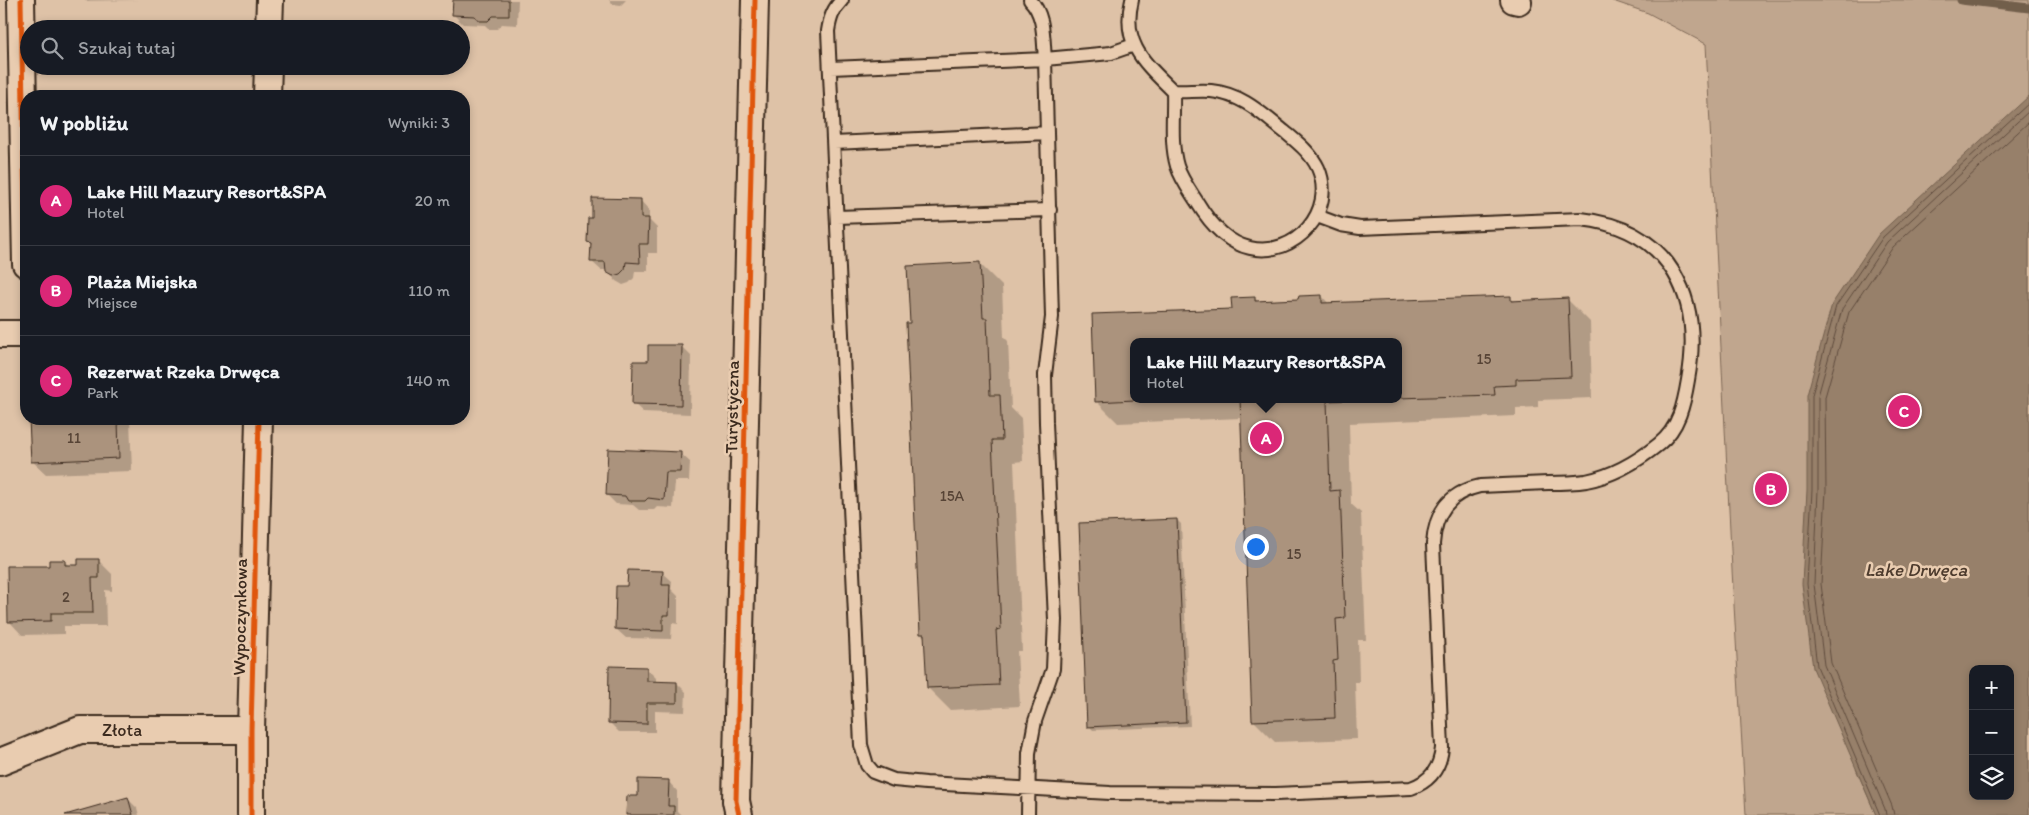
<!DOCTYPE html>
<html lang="pl">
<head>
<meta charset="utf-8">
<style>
	body { margin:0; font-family:Itim,sans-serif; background:#20242c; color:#f1f3f6 }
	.controls { position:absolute; right:15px; bottom:15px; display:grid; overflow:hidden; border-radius:10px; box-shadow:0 2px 8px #0003 }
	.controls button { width:45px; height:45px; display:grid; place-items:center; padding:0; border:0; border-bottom:1px solid #363941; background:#171b24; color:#f1f3f6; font:25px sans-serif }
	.you { position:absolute; left:1255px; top:546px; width:18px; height:18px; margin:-12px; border:4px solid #fff; border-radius:50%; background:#1a73e8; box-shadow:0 0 0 8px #1a73e833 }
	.badge { display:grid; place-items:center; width:32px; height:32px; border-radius:50%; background:#db2777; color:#fff; font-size:16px; font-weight:700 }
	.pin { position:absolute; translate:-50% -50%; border:2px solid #fff; box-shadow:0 1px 5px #0006 }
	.popup { position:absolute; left:1130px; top:338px; width:272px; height:65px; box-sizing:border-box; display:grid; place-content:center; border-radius:10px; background:#171b24; filter:drop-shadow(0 1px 4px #0005); font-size:16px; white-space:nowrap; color:#9ea1a6 }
	.popup b { font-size:19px; color:#f1f3f6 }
	.popup::after { content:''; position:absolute; left:50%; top:100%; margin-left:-10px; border:10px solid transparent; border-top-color:#171b24 }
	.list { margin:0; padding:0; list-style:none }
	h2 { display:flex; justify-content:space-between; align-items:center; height:65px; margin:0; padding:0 20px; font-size:21px }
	h2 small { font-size:16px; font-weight:400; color:#9ea1a6 }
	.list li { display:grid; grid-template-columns:32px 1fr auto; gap:15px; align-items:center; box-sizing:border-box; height:90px; padding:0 20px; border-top:1px solid #363941 }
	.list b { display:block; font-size:19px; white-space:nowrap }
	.list p { margin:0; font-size:16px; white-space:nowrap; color:#9ea1a6 }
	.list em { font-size:16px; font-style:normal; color:#9ea1a6 }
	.icon { flex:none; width:28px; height:28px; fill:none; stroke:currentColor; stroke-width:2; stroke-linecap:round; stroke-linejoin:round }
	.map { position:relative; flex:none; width:2029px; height:815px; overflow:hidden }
	.search { position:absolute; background:#171b24; box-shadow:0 2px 8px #0003; left:20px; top:20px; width:450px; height:55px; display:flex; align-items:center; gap:12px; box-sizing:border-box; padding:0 18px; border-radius:28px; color:#9ea1a6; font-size:19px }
	.panel { position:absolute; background:#171b24; box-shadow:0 2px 8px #0003; left:20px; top:90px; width:450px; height:335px; border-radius:20px }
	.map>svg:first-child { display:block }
</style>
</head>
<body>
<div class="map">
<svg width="2029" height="815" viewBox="0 0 2029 815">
	<rect width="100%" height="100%" fill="#dec2a7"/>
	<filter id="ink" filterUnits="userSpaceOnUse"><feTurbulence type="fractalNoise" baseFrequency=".02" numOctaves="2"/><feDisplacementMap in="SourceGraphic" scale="10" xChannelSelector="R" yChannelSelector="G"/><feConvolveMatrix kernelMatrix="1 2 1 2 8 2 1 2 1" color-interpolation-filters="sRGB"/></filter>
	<g filter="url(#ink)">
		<path fill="#c0a68e" stroke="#7e6856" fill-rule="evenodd" d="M1610,0H2029V815L1856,769L1876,815H1746L1732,570L1706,44L1648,13ZM1973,669H2010V796H1973Z"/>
		<path fill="#97806b" stroke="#725e4c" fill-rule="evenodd" d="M2029,96V815H1876L1813,668L1802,584L1807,490V395L1832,304L1879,234ZM1973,669H2010V796H1973Z"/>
		<path fill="#0003" fill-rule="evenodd" d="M84,0H140L84,1Z
			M454,0H518L517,25L502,24L497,29H489L485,25L463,24L454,15Z
			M609,0H626L621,5L613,4Z
			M640,200L649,210V220L657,228V253H648V271H635L634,278L629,283L623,285L616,281L607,270H601L591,261L592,246L588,242L593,219Z
			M980,264L1002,286L1004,337L1008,341L1011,408L1021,418L1023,461L1014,462L1022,651H1017L1020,706L950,710L928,688L925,638L921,634L911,324Z
			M1322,296L1329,304L1510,297L1515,302L1568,300L1590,322L1592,398L1538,400V407L1516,408V416L1349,423L1351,504L1361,513L1366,640H1358L1359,682H1355L1357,739L1275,742L1253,720L1242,418L1118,423L1096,401L1093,315L1233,310L1255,298L1258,302L1300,301ZM1134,342H1398V399H1134Z
			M682,347L691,356L690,414L643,412L633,403L649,362Z
			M31,419H130L132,471L46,474L32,461Z
			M680,453L690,462L689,481H675L673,508L657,507L654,510H639L633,505L616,504L607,495Z
			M1177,520L1181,524L1190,726L1093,730L1089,726Z
			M98,560L112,574V591L105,590L106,626H64V634L22,635L9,621L64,561L69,566H79Z
			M662,572L672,581L671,589L678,596V624L672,623L671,639L626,638L616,629L628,587Z
			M646,668L656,678V683H677L686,692L685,712L655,711V732H619L610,723Z
			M668,781L677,791V811L681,815H627L639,797Z
			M128,799L137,808L139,815H70Z"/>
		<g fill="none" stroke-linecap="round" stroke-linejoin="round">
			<path stroke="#604c3d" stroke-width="1" d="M1880,815L1817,666L1807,584L1812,490V395L1836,306L1883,237L2029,103
				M1886,815L1885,809L1824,665L1814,584L1818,490V396L1842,309L1887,242L2029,111
				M1894,815L1892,806L1831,663L1821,584L1826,490L1825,397L1849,312L1893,247L2029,122"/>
			<path stroke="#725e4c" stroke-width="9" d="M1961,0L2029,8"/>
		</g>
		<path fill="#ab937d" stroke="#3b2a1e" d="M453,0H509V16H493L488,21H479L475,16L452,15Z
			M592,198L641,199V218H649L648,244H639L640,263L626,262L625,269L620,274L613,276L606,272L605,262H590L591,243L587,242L588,218H592Z
			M980,262L983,318H987L990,395H1000L1002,440H992L1001,629L996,630L999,685L927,688L924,634H920L906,323H910L907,266Z
			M1322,295V303L1511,296V301L1568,298L1571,377L1516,379V385L1494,386L1495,395L1398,398V342H1134V399H1155L1095,402L1092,314L1232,309L1231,298L1255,297V301L1298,299L1299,296Z
			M648,345H682L681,405L632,404L633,361H648Z
			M1240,399H1378L1327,401L1330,491L1340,490L1345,618L1336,619L1338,660L1333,661L1335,718L1252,721Z
			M29,419H118L119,458L31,462Z
			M608,449L681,452L680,472H666L664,500L648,498L645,501H628L625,496L606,495Z
			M1177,519L1186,722L1087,727L1079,523Z
			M78,559H99V578H92L93,613H51V621L8,622L7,566H49V560H65V565H78Z
			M628,570L663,571L662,585H670L669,615H663V631L615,629L616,586H627Z
			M609,666L647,667V681L677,682V703H647V724L608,723Z
			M638,779L669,780L668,806H674V815H626L627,796H638Z
			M128,797L133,815H65Z"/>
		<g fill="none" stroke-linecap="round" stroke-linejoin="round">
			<defs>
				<path id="service" d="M842,0C833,9 830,18 828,31L861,745L867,765L873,772L894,780L926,783L1110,793L1276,794L1411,788C1431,781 1440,768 1442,748L1433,544C1435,513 1448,493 1480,486C1503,485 1525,484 1548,483C1560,483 1573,483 1586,481C1612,476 1638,461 1659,444C1679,428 1684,404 1688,380C1703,298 1671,229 1581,219L1360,228L1341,225L1317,216
					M1132,0C1121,44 1145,63 1173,91C1174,115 1170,142 1177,166C1181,179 1190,191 1197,202C1209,222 1227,243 1250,248C1295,258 1337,211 1318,168C1311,153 1298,143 1285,132C1262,114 1242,94 1211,91C1198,90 1185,92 1173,91
					M831,68L1045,59C1043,39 1045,15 1030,0
					M834,143L1047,133
					M837,217L1050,210
					M1028,815L1029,753L1035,721L1053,669L1055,620L1046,423L1045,375L1052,317L1045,59L1111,53L1134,45"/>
				<path id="minor" d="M21,0L26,264
					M1514,0L1518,1
					M269,29L270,0
					M267,96L268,66
					M0,334H26
					M0,762L80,730H251
					M251,815V730L259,419
					M739,815L736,801L755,0"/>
			</defs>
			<use href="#service" stroke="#3b2a1e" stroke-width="16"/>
			<use href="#minor" stroke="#3b2a1e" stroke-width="30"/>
			<use href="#service" stroke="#e9ccb0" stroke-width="12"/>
			<use href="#minor" stroke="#e9ccb0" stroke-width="26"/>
			<defs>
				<path id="cycleway" d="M21,0L26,264
					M251,815V730L259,419
					M739,815L736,801L755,0"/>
			</defs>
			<use href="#cycleway" stroke="#e9ccb0" stroke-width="8"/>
			<use href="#cycleway" stroke="#df570d" stroke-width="5"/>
		</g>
	</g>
	<g text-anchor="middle" stroke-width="5" stroke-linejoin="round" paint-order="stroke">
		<g font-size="15" fill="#574436">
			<text x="1484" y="364">15</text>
			<text x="74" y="443">11</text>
			<text x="952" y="501">15A</text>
			<text x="1294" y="559">15</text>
			<text x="66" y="602">2</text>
		</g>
		<g font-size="18" fill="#3b2a1e" stroke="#e9ccb0">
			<text transform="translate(732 407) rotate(-89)" y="6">Turystyczna</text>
			<text transform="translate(240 617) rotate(-89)" y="6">Wypoczynkowa</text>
			<text x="122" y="736">Złota</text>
		</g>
		<g font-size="19" font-style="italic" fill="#4d3b2d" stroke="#e9ccb0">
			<text x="1916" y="576">Lake Drwęca</text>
		</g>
	</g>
</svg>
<div class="controls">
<button>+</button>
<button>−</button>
<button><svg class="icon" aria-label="layers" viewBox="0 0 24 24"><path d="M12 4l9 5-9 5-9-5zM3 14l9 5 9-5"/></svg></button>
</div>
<div class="you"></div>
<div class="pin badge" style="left:1266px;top:438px">A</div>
<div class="popup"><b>Lake Hill Mazury Resort&amp;SPA</b>Hotel</div>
<div class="pin badge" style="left:1771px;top:489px">B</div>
<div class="pin badge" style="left:1904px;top:411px">C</div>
<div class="search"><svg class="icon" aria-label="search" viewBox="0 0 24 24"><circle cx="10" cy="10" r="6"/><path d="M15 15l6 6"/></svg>Szukaj tutaj</div>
<section class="panel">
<h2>W pobliżu<small>Wyniki: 3</small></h2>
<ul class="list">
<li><span class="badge">A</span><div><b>Lake Hill Mazury Resort&amp;SPA</b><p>Hotel</p></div><em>20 m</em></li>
<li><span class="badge">B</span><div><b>Plaża Miejska</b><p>Miejsce</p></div><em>110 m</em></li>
<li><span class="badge">C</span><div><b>Rezerwat Rzeka Drwęca</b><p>Park</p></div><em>140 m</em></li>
</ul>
</section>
</div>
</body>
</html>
